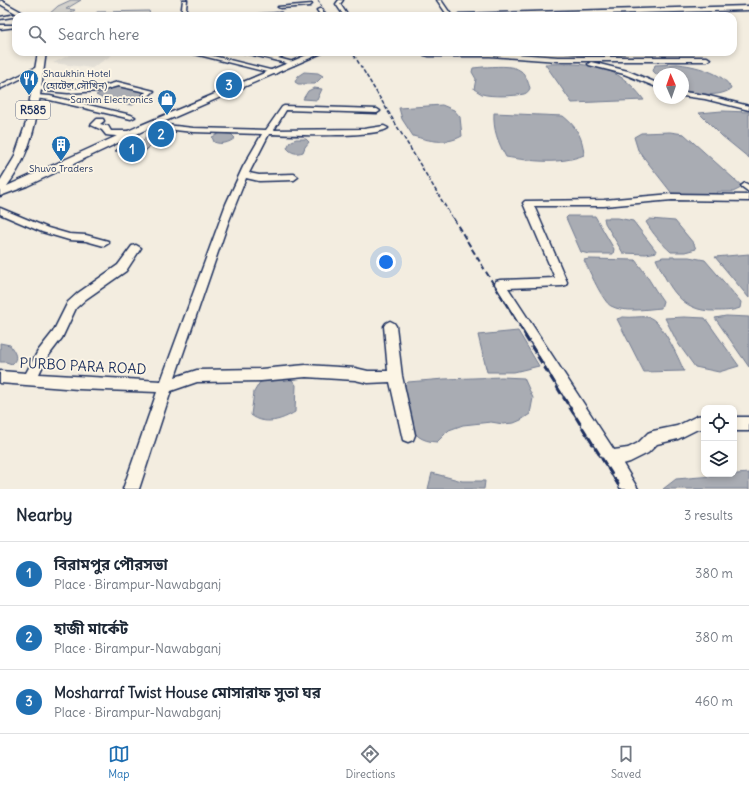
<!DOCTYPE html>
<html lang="en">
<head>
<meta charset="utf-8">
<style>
	body { margin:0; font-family:Delius,"Noto Sans Bengali",sans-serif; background:#f2f2f3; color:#1f2937 }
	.controls { position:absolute; right:12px; bottom:12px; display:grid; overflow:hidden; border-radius:8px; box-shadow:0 2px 6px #0003 }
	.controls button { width:36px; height:36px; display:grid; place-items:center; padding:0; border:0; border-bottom:1px solid #e0e1e3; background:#fff; color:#1f2937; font:20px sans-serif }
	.compass { position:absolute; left:653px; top:68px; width:36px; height:36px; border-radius:50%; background:#fff; box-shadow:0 2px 6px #0003; rotate:358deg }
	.you { position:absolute; left:386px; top:262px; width:14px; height:14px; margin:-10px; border:3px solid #fff; border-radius:50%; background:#1a73e8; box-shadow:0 0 0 6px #1a73e833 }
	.badge { display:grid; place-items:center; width:26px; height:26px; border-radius:50%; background:#1f6fb2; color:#fff; font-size:13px; font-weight:700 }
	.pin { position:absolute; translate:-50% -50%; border:2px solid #fff; box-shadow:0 1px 4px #0006 }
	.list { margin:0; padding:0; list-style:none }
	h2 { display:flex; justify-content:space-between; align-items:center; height:52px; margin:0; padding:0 16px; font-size:17px }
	h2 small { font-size:13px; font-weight:400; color:#747a83 }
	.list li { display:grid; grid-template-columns:26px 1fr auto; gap:12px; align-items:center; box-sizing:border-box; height:64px; padding:0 16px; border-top:1px solid #e0e1e3 }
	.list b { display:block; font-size:15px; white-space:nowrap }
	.list p { margin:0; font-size:13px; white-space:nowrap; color:#747a83 }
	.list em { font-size:13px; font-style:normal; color:#747a83 }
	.icon { flex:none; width:22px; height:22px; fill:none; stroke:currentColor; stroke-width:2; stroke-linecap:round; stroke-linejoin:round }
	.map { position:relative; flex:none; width:749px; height:489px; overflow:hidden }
	.search { position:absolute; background:#fff; box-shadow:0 2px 6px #0003; left:12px; right:12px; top:12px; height:44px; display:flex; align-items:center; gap:10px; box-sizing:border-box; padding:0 14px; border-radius:12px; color:#747a83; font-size:15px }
	.sheet { height:244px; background:#fff }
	nav { display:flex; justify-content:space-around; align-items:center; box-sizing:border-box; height:56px; border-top:1px solid #e0e1e3; background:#fff; font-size:11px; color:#747a83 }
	nav a { display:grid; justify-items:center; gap:2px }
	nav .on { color:#1f6fb2 }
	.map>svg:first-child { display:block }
</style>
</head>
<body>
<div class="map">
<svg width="749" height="489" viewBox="0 0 749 489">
	<rect width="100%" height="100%" fill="#f3ede0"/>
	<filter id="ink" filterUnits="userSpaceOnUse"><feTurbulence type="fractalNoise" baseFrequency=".025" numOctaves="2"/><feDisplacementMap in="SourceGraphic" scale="8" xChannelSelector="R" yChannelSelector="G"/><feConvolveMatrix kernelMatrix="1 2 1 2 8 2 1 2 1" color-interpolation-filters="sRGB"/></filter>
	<g filter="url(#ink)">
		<path fill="#e3dfd6" d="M76,52H83L112,55L92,68L53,63Z"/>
		<path fill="#d3d1cc" stroke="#778095" d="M71,0H81L66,9L75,10L66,16H47L58,6Z
			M149,11L150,15L178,14V16H93L97,12Z"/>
		<path fill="#a9acb3" stroke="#707a91" d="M563,52H625V54C617,57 571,56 563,52Z
			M545,64C587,63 617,63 644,100L572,103Z
			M677,64C692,65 726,73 731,89C718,98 697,94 683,90V74H659V77L653,71L655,65Z
			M483,67C494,67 512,64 521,71C526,75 528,82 530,88C529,91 527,93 524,94C515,96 491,97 482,94C480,93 477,91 474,89L476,79L472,72L473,68Z
			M304,72L318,73L323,76L315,84H298L295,82L298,76Z
			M115,85L150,91L133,105L112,103L96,95Z
			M314,88L322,89L317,100L303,99L308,91Z
			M442,105L454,110L460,117L462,136C446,145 430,141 413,136L402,119L399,108Z
			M722,111L749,112V158L722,136L699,113Z
			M494,113L563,116C577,127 583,138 584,155C560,165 530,161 506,157C498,142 493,130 494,113Z
			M670,132L684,134L743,187L733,192H717L719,196H674L638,150L634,137L641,133Z
			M221,133L231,134L235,138C229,143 221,145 214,142L212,137Z
			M296,139H306L309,142L305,147L303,152C297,154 292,154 287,148L290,142Z
			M568,216H595L614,249L613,254H589L581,252L566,218Z
			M604,218H618L633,221L657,252L646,254L623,253L605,223Z
			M650,219L675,221L694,244L696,249L685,252H671C661,243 653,234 646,222Z
			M749,254V298L715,257Z
			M663,257H689L705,260L741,302L740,308C732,311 724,311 715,311C681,312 669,287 656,259Z
			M589,259L635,260C646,272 653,288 663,301L661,308C649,309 623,313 611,306C603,302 589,270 584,260Z
			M726,316L749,317V367L715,318Z
			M623,317C631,318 640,316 648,317C661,319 679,359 684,371L644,372L617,319Z
			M684,317L705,318L739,366L719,372L695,367L677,342L665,318Z
			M518,331L539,366L514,372H487L478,335Z
			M0,343L10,345C15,353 19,358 12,364L6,362H0Z
			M502,377L524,378L533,398L530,414L521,420L514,423L503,424L491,422L463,425L449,430L437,442C405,441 407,413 402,388L408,382L444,379Z
			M277,379L292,380L296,385L295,412C282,420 265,426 251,415L254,392L260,382Z
			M432,473L462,481H485L484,489H428Z
			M749,473V489H663L676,479Z"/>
		<path fill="#bebec0" stroke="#1b2f5e" d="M228,79L239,82L224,89L217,88Z
			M155,130L176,132L170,138H159L142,154L115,151L121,146L131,147L134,144L139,145L150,132L153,133Z"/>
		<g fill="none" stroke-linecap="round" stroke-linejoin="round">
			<defs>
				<path id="minor" d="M183,0H187L185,16H181Z
					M339,0H343L340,4L348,16H344L336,4Z
					M437,0H441L452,16H448Z
					M312,4L310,6L280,8L278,7Z
					M319,9H321L325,16H321L317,10Z
					M22,13L24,15L0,19V17Z
					M281,13L279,15L246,16L248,15Z
					M0,25H16V27L0,29Z
					M187,52H197L278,72L275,74Z
					M241,52C251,52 262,56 271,56C277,56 283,52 290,52L278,58L297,63L294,65Z
					M413,52H490L558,57H707L710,59L707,61H558L490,56H429Z
					M591,62L628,71L659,84V88L624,74L589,65L588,64Z
					M37,67L42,68L0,89V85Z
					M118,82L154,91L143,101L140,99L146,92L118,86L100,91L68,93L37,90L34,88L37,86L68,89L100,87Z
					M683,92L705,95L749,106V110L705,99L683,96Z
					M36,95L50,96L131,115L135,117L131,119L50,100L34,98V96Z
					M284,106L377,109L380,111L377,113L286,110L274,130L364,129L384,126L388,128C376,138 289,135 269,134L249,173L259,175L294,174L298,177L294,180L259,181L246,178L228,223L175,377L197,370L261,369L306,365L355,368L368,371H388L384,326L386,323L390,321L394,323L396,326L402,376L415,435L413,440L408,442L403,440L390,382L368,383L355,380L306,377L261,381L197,382L171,391L139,489H123L157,392L78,389L0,383V371L26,373L38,351L53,332L68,302L78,293L118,265L132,246L136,245L141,248L126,271L86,299L76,308L62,338L46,359L39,374L161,381L226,204L243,167L262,134L193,132L148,127L144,125L148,123L193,128L266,130L282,107Z
					M97,119H103L104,121L100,124L108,126L111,131H132L136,133C129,138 115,136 106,135L102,130L91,125Z
					M745,183L749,185V192L741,186Z
					M672,194L749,195V201L672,200L604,206H534L567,282L566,285L562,286L508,288L614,450L628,448L638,443L648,433L653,431L677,426L697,416L704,415V429H698L678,439L657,444L648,453L630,462L623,464L638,489H621L495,284L496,281L500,280L555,278L523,203L525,201L604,200Z
					M0,208L48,228L69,234L86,235L108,241L109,243L104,246L86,241L69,240L42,232L0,214Z
					M734,417H749V431H734Z"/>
				<path id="major" d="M0,0L27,15L28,16H21L0,4Z
					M749,6V10L526,16H456L459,14Z
					M38,52H46C39,99 37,148 7,186L139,126L314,52H324L145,130L27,186L0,196V181L14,158L26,123Z"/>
			</defs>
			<use href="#minor" stroke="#1b2f5e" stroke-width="3"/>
			<use href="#major" stroke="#1b2f5e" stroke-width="3"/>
			<use href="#minor" fill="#fcf5e5" fill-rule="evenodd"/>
			<use href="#major" fill="#fcf5e5" fill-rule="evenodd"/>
			<path stroke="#1b2f5e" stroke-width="1" stroke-dasharray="3 1.5" stroke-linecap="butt" d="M318,0L328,16
				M352,52L354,56"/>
			<path stroke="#1b2f5e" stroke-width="1.5" stroke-dasharray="4 2" stroke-linecap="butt" d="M354,55L453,219"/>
			<path stroke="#1b2f5e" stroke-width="2" stroke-dasharray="6 3" stroke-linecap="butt" d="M453,218L526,337"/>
			<path stroke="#1b2f5e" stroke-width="3" stroke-dasharray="8 4" stroke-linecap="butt" d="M525,336L621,489"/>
		</g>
	</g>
	<defs>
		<symbol id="restaurant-pin" viewBox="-11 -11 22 30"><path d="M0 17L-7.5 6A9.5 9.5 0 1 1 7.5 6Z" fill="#1f6fb2" stroke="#fcf5e5"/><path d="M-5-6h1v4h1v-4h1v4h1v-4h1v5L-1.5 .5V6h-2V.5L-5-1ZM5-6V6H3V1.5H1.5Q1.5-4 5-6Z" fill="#fff"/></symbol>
		<symbol id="shop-pin" viewBox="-11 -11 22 30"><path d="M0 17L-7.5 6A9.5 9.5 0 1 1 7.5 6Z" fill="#1f6fb2" stroke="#fcf5e5"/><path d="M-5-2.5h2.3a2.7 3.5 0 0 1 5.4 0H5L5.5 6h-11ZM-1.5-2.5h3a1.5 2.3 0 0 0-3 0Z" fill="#fff"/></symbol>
		<symbol id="building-pin" viewBox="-11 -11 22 30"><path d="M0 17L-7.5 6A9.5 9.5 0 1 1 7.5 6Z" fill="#1f6fb2" stroke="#fcf5e5"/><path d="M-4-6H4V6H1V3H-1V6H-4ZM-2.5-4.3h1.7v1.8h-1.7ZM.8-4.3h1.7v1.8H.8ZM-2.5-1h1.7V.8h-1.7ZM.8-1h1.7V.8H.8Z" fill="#fff"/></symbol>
	</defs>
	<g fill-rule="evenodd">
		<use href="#restaurant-pin" x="18" y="68" width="22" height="30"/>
		<use href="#shop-pin" x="156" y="88" width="22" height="30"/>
		<use href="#building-pin" x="50" y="134" width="22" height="30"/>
	</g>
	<g text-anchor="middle" stroke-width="3.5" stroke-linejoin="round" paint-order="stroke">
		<g font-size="10" fill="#1b2f5e" stroke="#fcf5e5" text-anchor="start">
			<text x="43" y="77">Shaukhin Hotel<tspan x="43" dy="12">(হোটেল সৌখিন)</tspan></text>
			<text x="153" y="103" text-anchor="end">Samim Electronics</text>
			<text x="61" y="172" text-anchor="middle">Shuvo Traders</text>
		</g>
		<rect fill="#fcf5e5" stroke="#5e6a86" stroke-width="1" x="16" y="101" width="34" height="18" rx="3"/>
		<g font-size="11" font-weight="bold" fill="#1b2f5e">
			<text x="33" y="114">R585</text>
		</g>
		<g font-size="14" fill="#1b2f5e" stroke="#fcf5e5">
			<text transform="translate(83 366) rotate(3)" y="5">PURBO PARA ROAD</text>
		</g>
	</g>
</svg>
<div class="controls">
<button><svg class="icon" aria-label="locate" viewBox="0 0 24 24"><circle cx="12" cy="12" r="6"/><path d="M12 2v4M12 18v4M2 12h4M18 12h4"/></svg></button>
<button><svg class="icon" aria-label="layers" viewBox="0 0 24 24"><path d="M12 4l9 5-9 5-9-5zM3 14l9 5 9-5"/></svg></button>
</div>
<svg class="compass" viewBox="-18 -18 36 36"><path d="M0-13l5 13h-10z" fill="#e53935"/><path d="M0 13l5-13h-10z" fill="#747a83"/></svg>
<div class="you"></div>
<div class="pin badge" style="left:132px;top:149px">1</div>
<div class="pin badge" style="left:161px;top:134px">2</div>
<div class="pin badge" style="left:229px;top:85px">3</div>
<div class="search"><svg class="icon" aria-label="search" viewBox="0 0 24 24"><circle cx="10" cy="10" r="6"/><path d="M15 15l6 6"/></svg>Search here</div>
</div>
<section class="sheet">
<h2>Nearby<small>3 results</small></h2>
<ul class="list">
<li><span class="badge">1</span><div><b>বিরামপুর পৌরসভা</b><p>Place · Birampur-Nawabganj</p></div><em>380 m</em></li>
<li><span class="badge">2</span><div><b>হাজী মার্কেট</b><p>Place · Birampur-Nawabganj</p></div><em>380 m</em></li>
<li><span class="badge">3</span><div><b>Mosharraf Twist House মোসারাফ সুতা ঘর</b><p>Place · Birampur-Nawabganj</p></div><em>460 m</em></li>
</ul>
</section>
<nav>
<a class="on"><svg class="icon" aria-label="map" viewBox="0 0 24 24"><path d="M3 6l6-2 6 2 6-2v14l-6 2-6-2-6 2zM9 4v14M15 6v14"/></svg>Map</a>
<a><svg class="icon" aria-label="directions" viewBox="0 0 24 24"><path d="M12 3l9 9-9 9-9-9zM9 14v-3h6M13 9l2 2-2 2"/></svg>Directions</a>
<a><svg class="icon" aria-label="saved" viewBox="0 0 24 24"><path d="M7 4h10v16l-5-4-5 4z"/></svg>Saved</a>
</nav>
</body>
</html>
